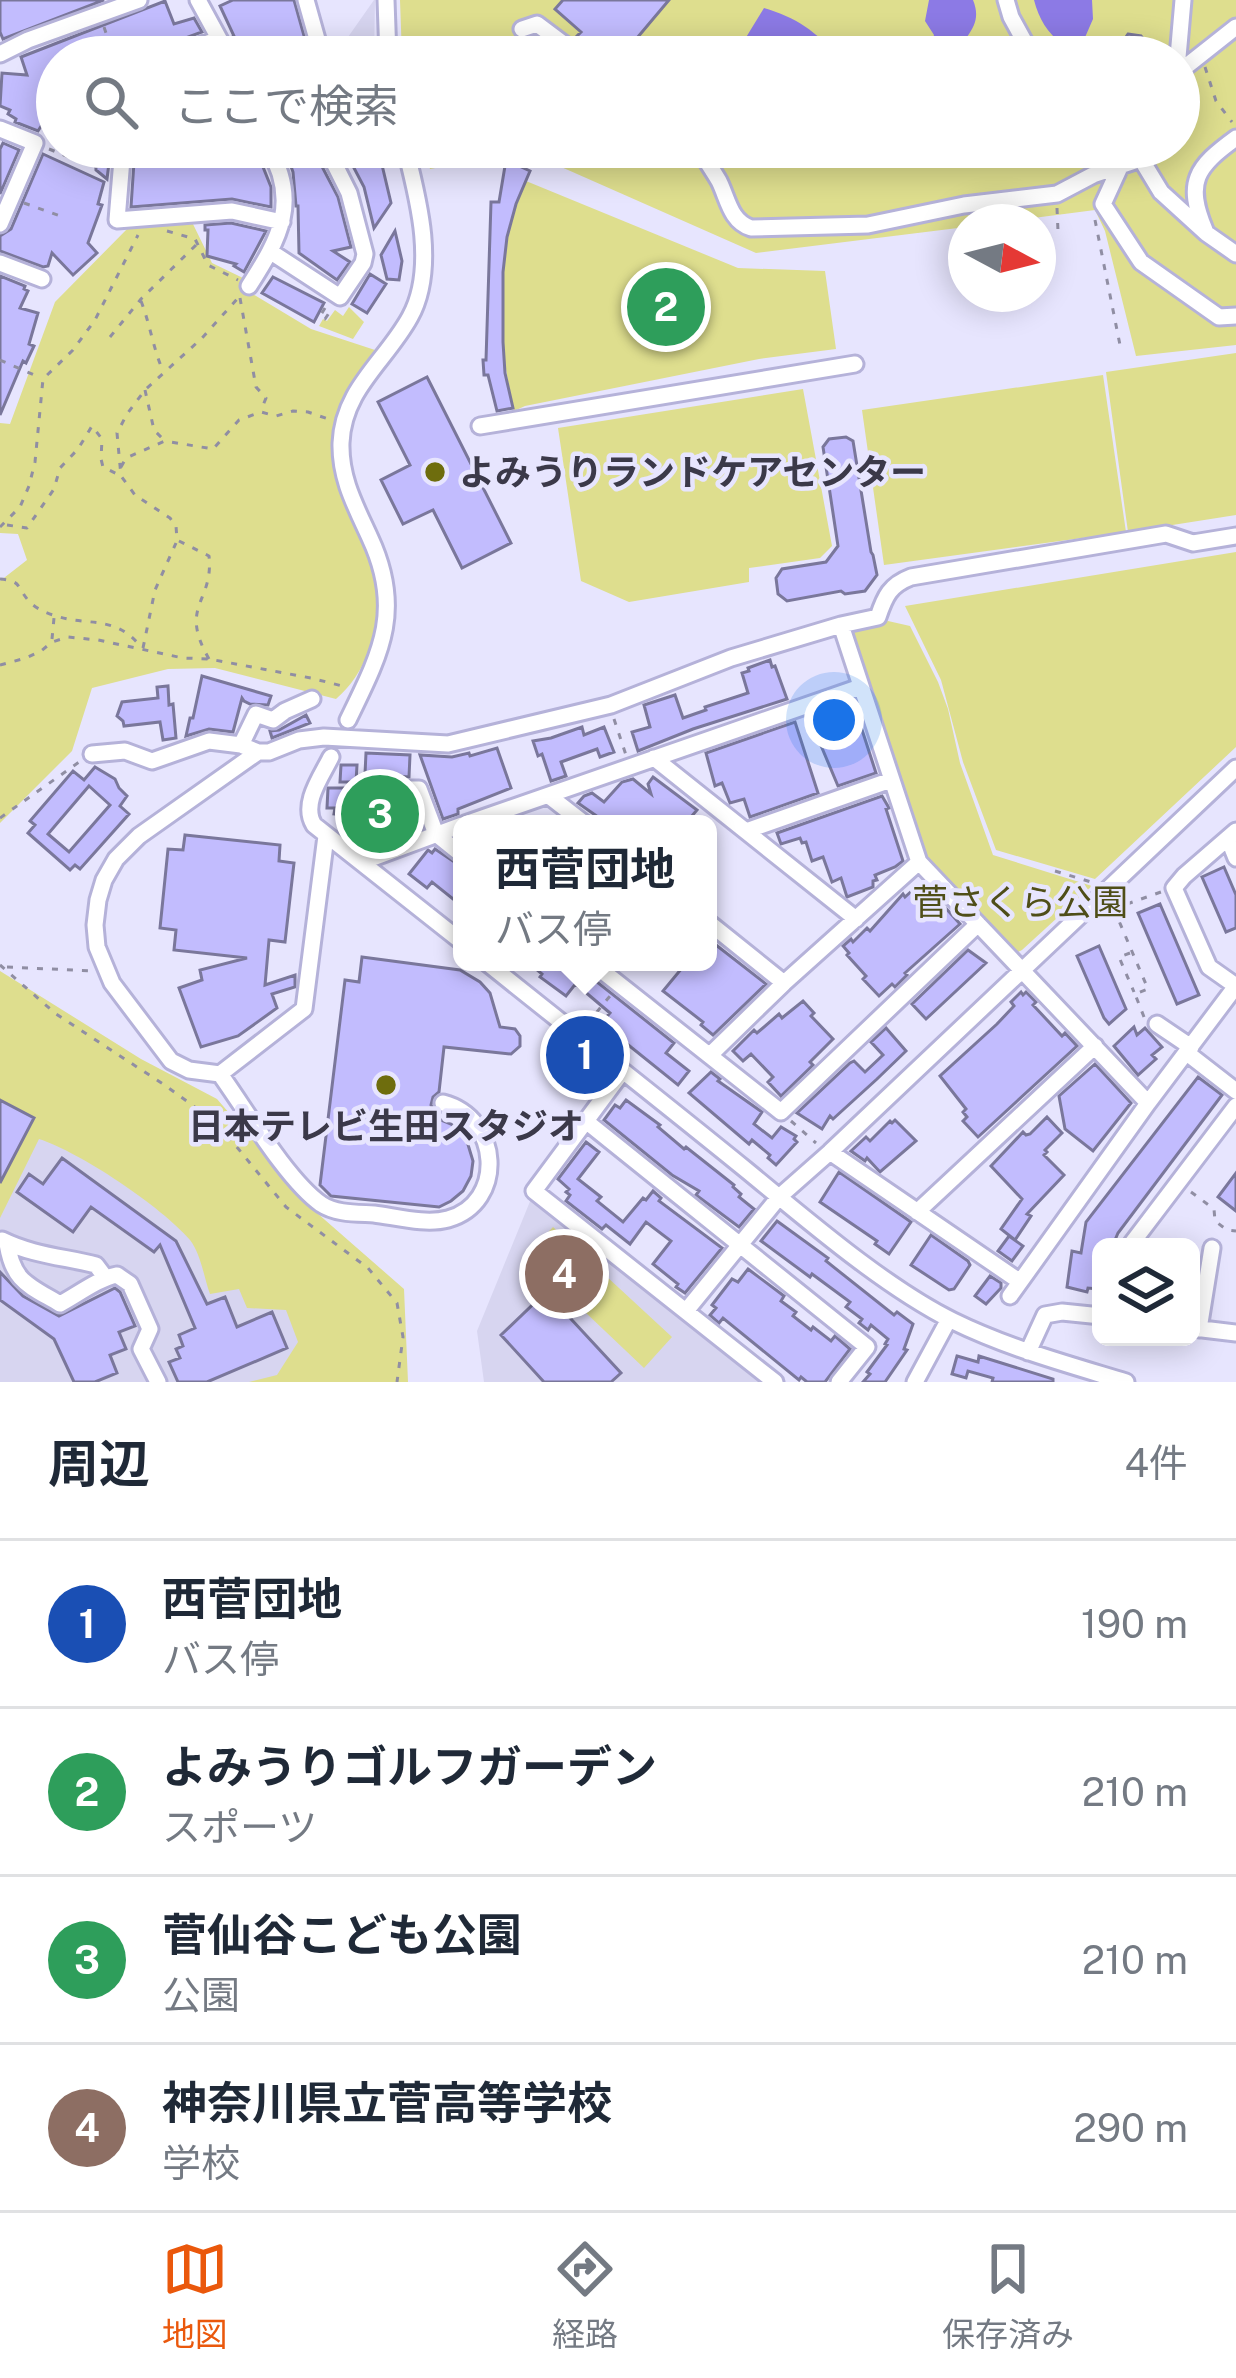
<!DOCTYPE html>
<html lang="ja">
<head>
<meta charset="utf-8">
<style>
	body { margin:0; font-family:"Public Sans","Noto Sans JP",sans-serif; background:#f2f2f3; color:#1f2937 }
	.controls { position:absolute; right:36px; bottom:36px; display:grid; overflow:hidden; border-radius:18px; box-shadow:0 6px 30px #0003 }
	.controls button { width:108px; height:108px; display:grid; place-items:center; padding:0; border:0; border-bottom:3px solid #e0e1e3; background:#fff; color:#1f2937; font:60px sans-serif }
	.compass { position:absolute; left:948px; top:204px; width:108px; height:108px; border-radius:50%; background:#fff; box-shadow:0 6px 30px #0003; rotate:97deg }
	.you { position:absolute; left:834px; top:720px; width:42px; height:42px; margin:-30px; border:9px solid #fff; border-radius:50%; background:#1a73e8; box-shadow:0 0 0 18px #1a73e833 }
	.badge { display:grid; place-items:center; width:78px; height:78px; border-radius:50%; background:#ea580c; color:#fff; font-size:39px; font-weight:700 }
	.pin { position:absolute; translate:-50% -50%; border:6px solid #fff; box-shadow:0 3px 12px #0006 }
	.popup { position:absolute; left:453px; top:815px; width:264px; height:156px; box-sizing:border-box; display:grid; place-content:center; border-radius:18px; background:#fff; filter:drop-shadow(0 3px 9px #0005); font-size:39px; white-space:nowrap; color:#747a83 }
	.popup b { font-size:45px; color:#1f2937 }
	.popup::after { content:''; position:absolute; left:50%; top:100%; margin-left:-24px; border:24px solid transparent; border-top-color:#fff }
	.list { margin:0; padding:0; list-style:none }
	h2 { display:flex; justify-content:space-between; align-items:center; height:156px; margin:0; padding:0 48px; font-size:51px }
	h2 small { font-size:39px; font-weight:400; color:#747a83 }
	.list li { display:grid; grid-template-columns:78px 1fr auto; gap:36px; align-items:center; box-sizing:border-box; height:168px; padding:0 48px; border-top:3px solid #e0e1e3 }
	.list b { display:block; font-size:45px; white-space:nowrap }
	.list p { margin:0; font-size:39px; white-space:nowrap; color:#747a83 }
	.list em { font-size:39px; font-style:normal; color:#747a83 }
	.icon { flex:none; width:66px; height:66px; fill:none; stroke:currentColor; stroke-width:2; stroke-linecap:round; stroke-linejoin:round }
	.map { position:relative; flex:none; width:1236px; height:1382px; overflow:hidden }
	.search { position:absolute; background:#fff; box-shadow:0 6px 30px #0003; left:36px; right:36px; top:36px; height:132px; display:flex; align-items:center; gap:30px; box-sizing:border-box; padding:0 42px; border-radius:66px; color:#747a83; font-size:45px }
	.sheet { height:828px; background:#fff }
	nav { display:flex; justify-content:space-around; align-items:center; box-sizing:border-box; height:168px; border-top:3px solid #e0e1e3; background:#fff; font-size:33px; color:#747a83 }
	nav a { display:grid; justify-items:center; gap:6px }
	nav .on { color:#ea580c }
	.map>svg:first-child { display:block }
</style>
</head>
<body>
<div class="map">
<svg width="1236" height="1382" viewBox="0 0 1236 1382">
	<rect width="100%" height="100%" fill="#e7e5fe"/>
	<path fill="#d7d5f0" d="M375,0L374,57H334L374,0Z
		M0,982L387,1382H0Z
		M531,1199L603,1255L761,1382H484L477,1331Z"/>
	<path fill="#dede8e" d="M400,0H1236V345L1136,356L1105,231L1095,210L1003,222H966V227L756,253L525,151L430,169L423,147H1179V57H402Z
		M526,181L738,268L825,271L836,349L759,359L525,406L514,411C497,337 493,252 526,181Z
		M191,220L212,263L243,278L251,293L311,329L375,350C336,397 323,448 346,506C356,532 371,556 379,584C381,625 368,672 336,699L215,668L168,669L92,688L72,751L0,823V581L27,560L18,534L0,533V423L10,424L55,302L130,226Z
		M349,307L364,322L353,339L319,326L323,319L327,321L335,310L343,316Z
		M1236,353V515L1128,532L1106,372Z
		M1103,375L1126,532L884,565L862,410Z
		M803,389L832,546L820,558L749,568V582L629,602L581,581L558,428Z
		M1236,552V747L1095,879L996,850L963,762L941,680L905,606Z
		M888,621L910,626L938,682L948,709L960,763L993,855L1092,886L1022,950L1016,953L925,857L852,636L855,630Z
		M369,797H406L409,808L371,819Z
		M0,971L141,1059L217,1099L309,1206L404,1289L408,1382H249L277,1375L298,1342L286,1310L247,1308L239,1289L210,1294C204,1278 201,1254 190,1240C162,1207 80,1152 39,1139L0,1218V1183L34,1118L0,1100Z
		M553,1227L672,1337L644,1368L526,1256Z"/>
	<path fill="#8c7ae5" d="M929,0H973C979,15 976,24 967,37L955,41L940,40L934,50V57L927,56L934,35L925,21Z
		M1034,0H1092L1093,19L1083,42L1063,44C1047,33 1039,19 1034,0Z
		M764,8C795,17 818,32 837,57H734Z
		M749,147H852L850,154L757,160Z"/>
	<path fill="#c2bcfe" stroke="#7a779b" stroke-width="3" fill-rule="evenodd" d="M0,0H104L3,39L0,32Z
		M233,0H294L310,57H245L232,37L234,36L220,6Z
		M563,0H669L621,57H593L589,48L575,38L581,32L555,9Z
		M165,1L174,24L194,18L202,32L134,57H57V113L47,117L38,131L15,122L16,119L8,114L10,110L0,106L2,73L27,75L21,57Z
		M1128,34L1141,36L1145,41L1146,57L1125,55L1121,44Z
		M3,143L19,150L0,194V149Z
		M95,147H111L107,179L96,170Z
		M135,147H151L154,160L164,165L257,152L271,187V207L232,199L131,207Z
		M284,147H307L314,159L317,157L338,197L351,247L333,251L350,262L337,280L299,253L298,206H296L293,172Z
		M343,147H373L382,165L391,203L374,228L364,187Z
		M43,154L104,182L98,204L102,205L88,243L97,253L73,275L52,253L48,266L43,267L0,251V236L11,229Z
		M506,160L530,171L516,204L507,237L503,272V342L505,373L513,408L497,411L488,375H484L483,360H486L491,202H499Z
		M231,223L266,231L244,272L234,266L236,264L207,256L208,230H205V225Z
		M395,231L402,261L399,280L387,279L381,255Z
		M370,274L386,284L367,313L352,304Z
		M0,276L25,286L24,289L28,291L20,308L38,313L29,344L34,346L26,363L23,361L0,415Z
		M273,277L324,303L314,322L262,293Z
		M427,377L511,543L462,568L433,510L403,524L381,480L410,465L378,402Z
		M846,437L853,441L871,552L873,555L877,575L865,591L845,594L841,591L787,601L778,594L776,578L782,569L826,562L838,546L823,447L829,439Z
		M770,660L772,667L775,666L787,699L693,729L638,751L632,732L650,727L644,705L675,695L683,718L706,710L705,707L748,693L742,673L749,671L748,668Z
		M202,676L271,696L268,705L250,704L244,701L242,698L233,732L209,729L186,736L190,718H193Z
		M168,686L169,705L173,704L176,738L163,740L160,722L124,726L123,721L117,716L122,702L158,698L157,687Z
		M853,702L876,773L838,786L809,717Z
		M306,715L310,723L272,738L270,731L279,730Z
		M795,722L818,793L750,817L744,799L730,803L722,783L715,786L706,753Z
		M582,727L584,735L604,727L614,752L600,757L597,749L561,762L566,776L551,781L542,754L538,756L533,741L551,738Z
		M497,748L511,788L458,809V814L443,819L420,755L452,757L469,753L470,756Z
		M366,753L410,755L409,777L365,774Z
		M341,765H357L356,782H340Z
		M95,767L115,779L119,788L127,796L120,806L129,814L80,869L75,865L70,870L28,833L35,825L30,821L73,771L84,780ZM89,786L110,805L69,852L48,834Z
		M653,777L697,810L685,824H608L578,803L584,796L592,793L604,802L622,782L633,779L651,794L648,784Z
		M328,788H346V815L334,814L335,808H327Z
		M882,796L889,808L886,809L903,861L895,867L875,875L877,880L873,881V887L847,897L841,878L832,882L823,857L812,861L806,842L802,843L800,838L781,844L777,833Z
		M412,810L421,827L405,833L396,816Z
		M185,835L280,845L279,861L294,863L285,942L269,940L265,985L295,975V987L272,994L277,1008L238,1036L201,1047L179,988L202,980L200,970L247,958L174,950L176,930L160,928L168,849L183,850Z
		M435,849L462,867V888L453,899L432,882L427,888L409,874L428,850L432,853Z
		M1224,867L1236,895V928L1226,932L1202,877Z
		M925,885L960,924L905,973L907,975L895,987L892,984L879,996L863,979L866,976L847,955L849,953L843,946L851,939L853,942L867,928L870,931L903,894L905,897L915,888L918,891Z
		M1160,904L1199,995L1177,1004L1138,913Z
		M716,945L766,984L713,1035L701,1025L703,1022L663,991L687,962H693L699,967L703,962H708V956Z
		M1099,946L1126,1009L1109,1024L1104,1018L1077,956Z
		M968,950L986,963L926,1019L912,1004Z
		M362,957L460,970L480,982L490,993L500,1027L515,1029L520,1036V1046L511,1054L444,1047L439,1092L433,1097L431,1105L436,1113V1118L451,1124L466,1138L473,1161L471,1176L463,1191L451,1201L439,1207L331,1196L320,1185L345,980L359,982Z
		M528,962H563L581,977L566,996L540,977L542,974Z
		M587,974L674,1043L666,1053L689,1071L678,1085L601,1023L610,1013L577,985Z
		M1021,992L1023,995L1026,992L1036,1002L1033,1005L1062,1036L1065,1033L1077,1046L978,1137L963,1121L967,1117L963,1112L966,1109L940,1076L997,1024L1014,1006L1011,1002Z
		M803,1001L814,1013L811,1016L833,1039L810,1062L813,1065L781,1096L768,1082L773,1077L751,1054L743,1061L733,1051L754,1030L757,1033L779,1014L782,1018Z
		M1134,1027L1137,1035L1145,1028L1162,1047L1152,1055L1156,1059L1138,1075L1114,1046Z
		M886,1028L906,1051L877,1079L833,1119L830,1116L822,1129L797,1113L850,1063L854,1061L865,1072L883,1055L871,1042Z
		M1095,1064L1131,1103L1093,1151L1065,1129L1059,1096Z
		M711,1072L720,1079L718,1081L762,1112L754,1124L772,1138L781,1127L796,1136L794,1139L797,1142L776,1165L768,1158L770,1155L752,1140L749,1144L689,1093Z
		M1198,1077L1222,1095L1118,1233L1112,1247H1101L1099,1289L1088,1288L1087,1292L1067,1287L1072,1251L1081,1253L1086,1222Z
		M0,1100L34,1118L0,1183Z
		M626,1100L660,1125L658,1127L684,1149L686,1147L734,1185L733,1187L741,1194L739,1197L754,1209L739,1227L696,1195L699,1191L672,1175L604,1120L615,1105L620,1108Z
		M1047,1117L1062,1133L1045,1150L1047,1152L1044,1155L1064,1175L1027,1214L1031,1216L1015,1240L1001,1229L1022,1199L991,1166L1023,1132L1026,1135L1030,1134Z
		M895,1120L916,1141L880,1172L867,1158L865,1161L851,1151L866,1137L870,1141L890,1121L892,1123Z
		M586,1142L599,1152L578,1179L601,1197L597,1201L623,1222L643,1198L646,1200L653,1191L661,1198L659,1201L722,1248L685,1293L676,1287L678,1284L653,1264L671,1241L646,1222L630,1244L606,1225L602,1229L566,1201L570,1195L566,1192L569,1189L558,1179Z
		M62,1158L176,1241L207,1304L225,1297L237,1327L272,1312L287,1348L207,1382H178L169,1362L180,1358L176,1349L183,1346L179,1335L195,1328L160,1245L154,1252L91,1207L73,1232L17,1192L29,1174L43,1184Z
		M839,1172L911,1222L889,1254L875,1244L877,1241L820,1202Z
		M1236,1173V1211L1218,1197Z
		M777,1221L828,1258L826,1261L894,1315L897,1312L913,1324L904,1349L907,1350L885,1382H863L870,1374L867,1372L887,1345L885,1344L888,1339L871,1325L868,1330L859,1323L862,1319L846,1307L850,1302L812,1274L810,1277L761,1241Z
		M931,1235L968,1261L970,1265L954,1289L949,1290L911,1265Z
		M1009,1236L1023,1246L1012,1261L998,1251Z
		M748,1269L784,1296L781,1301L796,1312L793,1316L811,1330L813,1327L831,1341L835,1336L850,1349L825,1382H807L801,1377L799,1380L723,1318L719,1323L710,1315L716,1308L712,1305L732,1279L738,1282Z
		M0,1272L23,1296L59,1316L115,1288L120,1292L135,1326L119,1332L126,1349L110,1355L117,1373L95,1382H74L54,1339L0,1300Z
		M990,1276L1001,1283V1288L986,1304L975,1296Z
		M546,1292L621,1373L611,1382H544L501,1335Z
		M957,1356L978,1362L979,1356L1053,1379V1382H992L993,1378L968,1371L966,1378L952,1374Z"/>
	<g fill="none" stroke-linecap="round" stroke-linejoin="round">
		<defs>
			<path id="minor" d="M198,0L229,57
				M306,0L322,57
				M386,0L388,57
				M1006,0L1011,17L1033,57
				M522,29L537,24L581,57
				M0,54L28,40L139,0
				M168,57L219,39
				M1178,57L1183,0
				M1179,72L1236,27
				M0,129L35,143L0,224
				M123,147L117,220L232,211L282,222
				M163,147L164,153L210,147
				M698,147C704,158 712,169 719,181C728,199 730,221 751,228L868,225L964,205L1057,194L1093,175L1141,159L1146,147
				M1141,159L1161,192L1206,233L1236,254
				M1120,167L1103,204L1141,262L1219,317L1236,316
				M1205,230C1185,182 1196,167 1236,138
				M271,252L340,297L363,263L365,254L349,193L326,147
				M0,263L42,279
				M249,286C280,238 300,201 268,147
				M480,426L855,364
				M841,625L919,862L1148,1103
				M348,720C380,654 404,611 370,538C356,507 340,479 341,443C343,389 386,361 410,317C437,268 418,198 405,147
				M241,745L256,714L273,720L285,711L312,699
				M92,754L125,751L152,761L209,741L241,745L258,752
				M331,757C321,777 301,804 314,825L462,942
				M654,758L856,919
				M380,789H419L436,834L462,855
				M549,796L585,824
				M465,824L860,687
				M746,831L891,780
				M1236,831L1184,876L1174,888L1209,967L1236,986
				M326,836L304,1009L220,1074L189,1070L171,1061L112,983L97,947L95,925L98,900L104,880L116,859L139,836L258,752H269L299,740L324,737L448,744L611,705L731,658L841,625L878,617C885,596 890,585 911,577L1166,534L1193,543L1236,536
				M1228,838L1236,858
				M362,862L462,825
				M708,922L784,983
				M486,962C572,1031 659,1099 745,1169C806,1219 883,1286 953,1321C1008,1348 1067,1364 1126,1382
				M591,962L781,1112L978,924
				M1157,1024L1191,1047
				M561,1049L572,1031
				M1187,1053L1236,1091
				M710,1055L784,983L919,862
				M623,1071L534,1191L775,1382
				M220,1074C246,1110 287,1180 321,1204C336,1214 357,1213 374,1214C397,1217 426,1225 448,1219C506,1203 501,1118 443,1103
				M587,1122L867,1347L839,1382
				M830,1152L1019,1281
				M917,1212L1095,1046
				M2,1240C32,1255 64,1257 96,1265L105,1277
				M7,1243C13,1282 28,1285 60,1304C77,1295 99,1278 117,1275L130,1284L150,1329L141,1349L158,1382
				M1129,1247L1236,1106
				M1010,1296L1148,1103L1236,986
				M686,1311L779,1197L830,1152L1236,768
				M1194,1328L1236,1333
				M1199,1329L1212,1248
				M1028,1352L1045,1315L1062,1312L1101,1316
				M915,1382L949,1319"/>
		</defs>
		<use href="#minor" stroke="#b5b2d9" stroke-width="21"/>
		<path stroke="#908ea3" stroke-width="3" stroke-dasharray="6 9" stroke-linecap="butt" d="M104,27L114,57
			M1205,67L1216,101L1232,122
			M49,149L81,162
			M24,203L63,217
			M1057,208L1058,231
			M1095,220L1121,350
			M167,231L195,239L208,265L238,280
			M240,298L256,387L266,398L262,408
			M141,301C150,324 153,348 163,371
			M325,308L320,316L325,319L331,310L333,312
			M110,337L141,299L196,245
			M0,360L41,378
			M145,390L154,430L164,440
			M121,467L126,458L165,441L213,449L239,420L261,412L276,416L293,411L308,412L331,420
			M7,525L27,528L54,489L60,468L78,449L92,426L102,439L101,459L103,467L119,475
			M0,527L20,507L29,486L35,462L43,379L73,350L95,320L138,235
			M0,579C22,581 16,586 28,600C32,606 45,613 53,615C87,627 115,614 141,647
			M52,639L54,618
			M143,648L155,590L176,543
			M209,659C178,605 214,603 209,556L177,540L176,526L170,518L135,495L121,476L117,433L127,414L145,390L202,338L238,298
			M0,665L26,658L41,651L52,642L68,637L98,640L183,658L209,659L311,678L346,687
			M614,719L626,755
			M0,818L82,760
			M1055,871L1091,882
			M1130,953L1119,957L1134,992
			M0,965L56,1014L166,1086L218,1124L286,1207L368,1268L397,1303L403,1337L397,1382
			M7,967L93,971
			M1144,1017L1135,994L1148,989L1116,914L1127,904L1161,892
			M587,1024L610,996
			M791,1121L816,1143
			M1191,1192L1214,1209L1215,1221L1227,1230L1236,1231"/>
		<use href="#minor" stroke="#fff" stroke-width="15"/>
	</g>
	<g fill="#6e6d0d" stroke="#e7e5fe" stroke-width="4.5">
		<circle cx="435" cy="472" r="12"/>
		<circle cx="386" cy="1085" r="12"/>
	</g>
	<g text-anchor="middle" stroke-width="9" stroke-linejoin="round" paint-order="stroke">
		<g font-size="36" font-weight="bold" fill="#3b3949" stroke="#e7e5fe" text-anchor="start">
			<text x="459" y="485">よみうりランドケアセンター</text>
			<text x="386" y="1139" text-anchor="middle">日本テレビ生田スタジオ</text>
		</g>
		<g font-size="36" fill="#4f4e18" stroke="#e7e5fe">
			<text x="1020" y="915">菅さくら公園</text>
		</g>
	</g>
</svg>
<div class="controls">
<button><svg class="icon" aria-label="layers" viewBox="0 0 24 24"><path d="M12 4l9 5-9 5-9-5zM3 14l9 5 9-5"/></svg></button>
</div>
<svg class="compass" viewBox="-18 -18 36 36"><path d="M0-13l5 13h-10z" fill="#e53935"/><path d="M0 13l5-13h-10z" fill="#747a83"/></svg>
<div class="you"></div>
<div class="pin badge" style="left:585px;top:1055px;background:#1a4fb4">1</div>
<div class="popup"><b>西菅団地</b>バス停</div>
<div class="pin badge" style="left:666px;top:307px;background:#2e9e5b">2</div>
<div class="pin badge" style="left:380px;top:814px;background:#2e9e5b">3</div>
<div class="pin badge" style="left:564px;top:1274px;background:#8d6e63">4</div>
<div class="search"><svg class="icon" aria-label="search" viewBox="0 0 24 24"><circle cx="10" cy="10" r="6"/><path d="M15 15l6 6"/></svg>ここで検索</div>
</div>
<section class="sheet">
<h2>周辺<small>4件</small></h2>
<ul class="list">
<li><span class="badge" style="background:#1a4fb4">1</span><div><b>西菅団地</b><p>バス停</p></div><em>190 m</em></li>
<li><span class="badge" style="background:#2e9e5b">2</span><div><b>よみうりゴルフガーデン</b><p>スポーツ</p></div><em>210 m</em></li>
<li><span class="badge" style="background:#2e9e5b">3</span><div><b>菅仙谷こども公園</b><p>公園</p></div><em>210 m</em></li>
<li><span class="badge" style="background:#8d6e63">4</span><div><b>神奈川県立菅高等学校</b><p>学校</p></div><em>290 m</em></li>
</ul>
</section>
<nav>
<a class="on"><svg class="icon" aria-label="map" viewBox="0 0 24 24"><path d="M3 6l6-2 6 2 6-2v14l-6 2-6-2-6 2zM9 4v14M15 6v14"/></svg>地図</a>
<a><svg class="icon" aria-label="directions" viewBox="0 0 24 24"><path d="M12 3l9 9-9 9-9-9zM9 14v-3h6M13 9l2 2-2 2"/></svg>経路</a>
<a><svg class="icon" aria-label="saved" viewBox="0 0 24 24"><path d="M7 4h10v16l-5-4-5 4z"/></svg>保存済み</a>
</nav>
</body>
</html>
